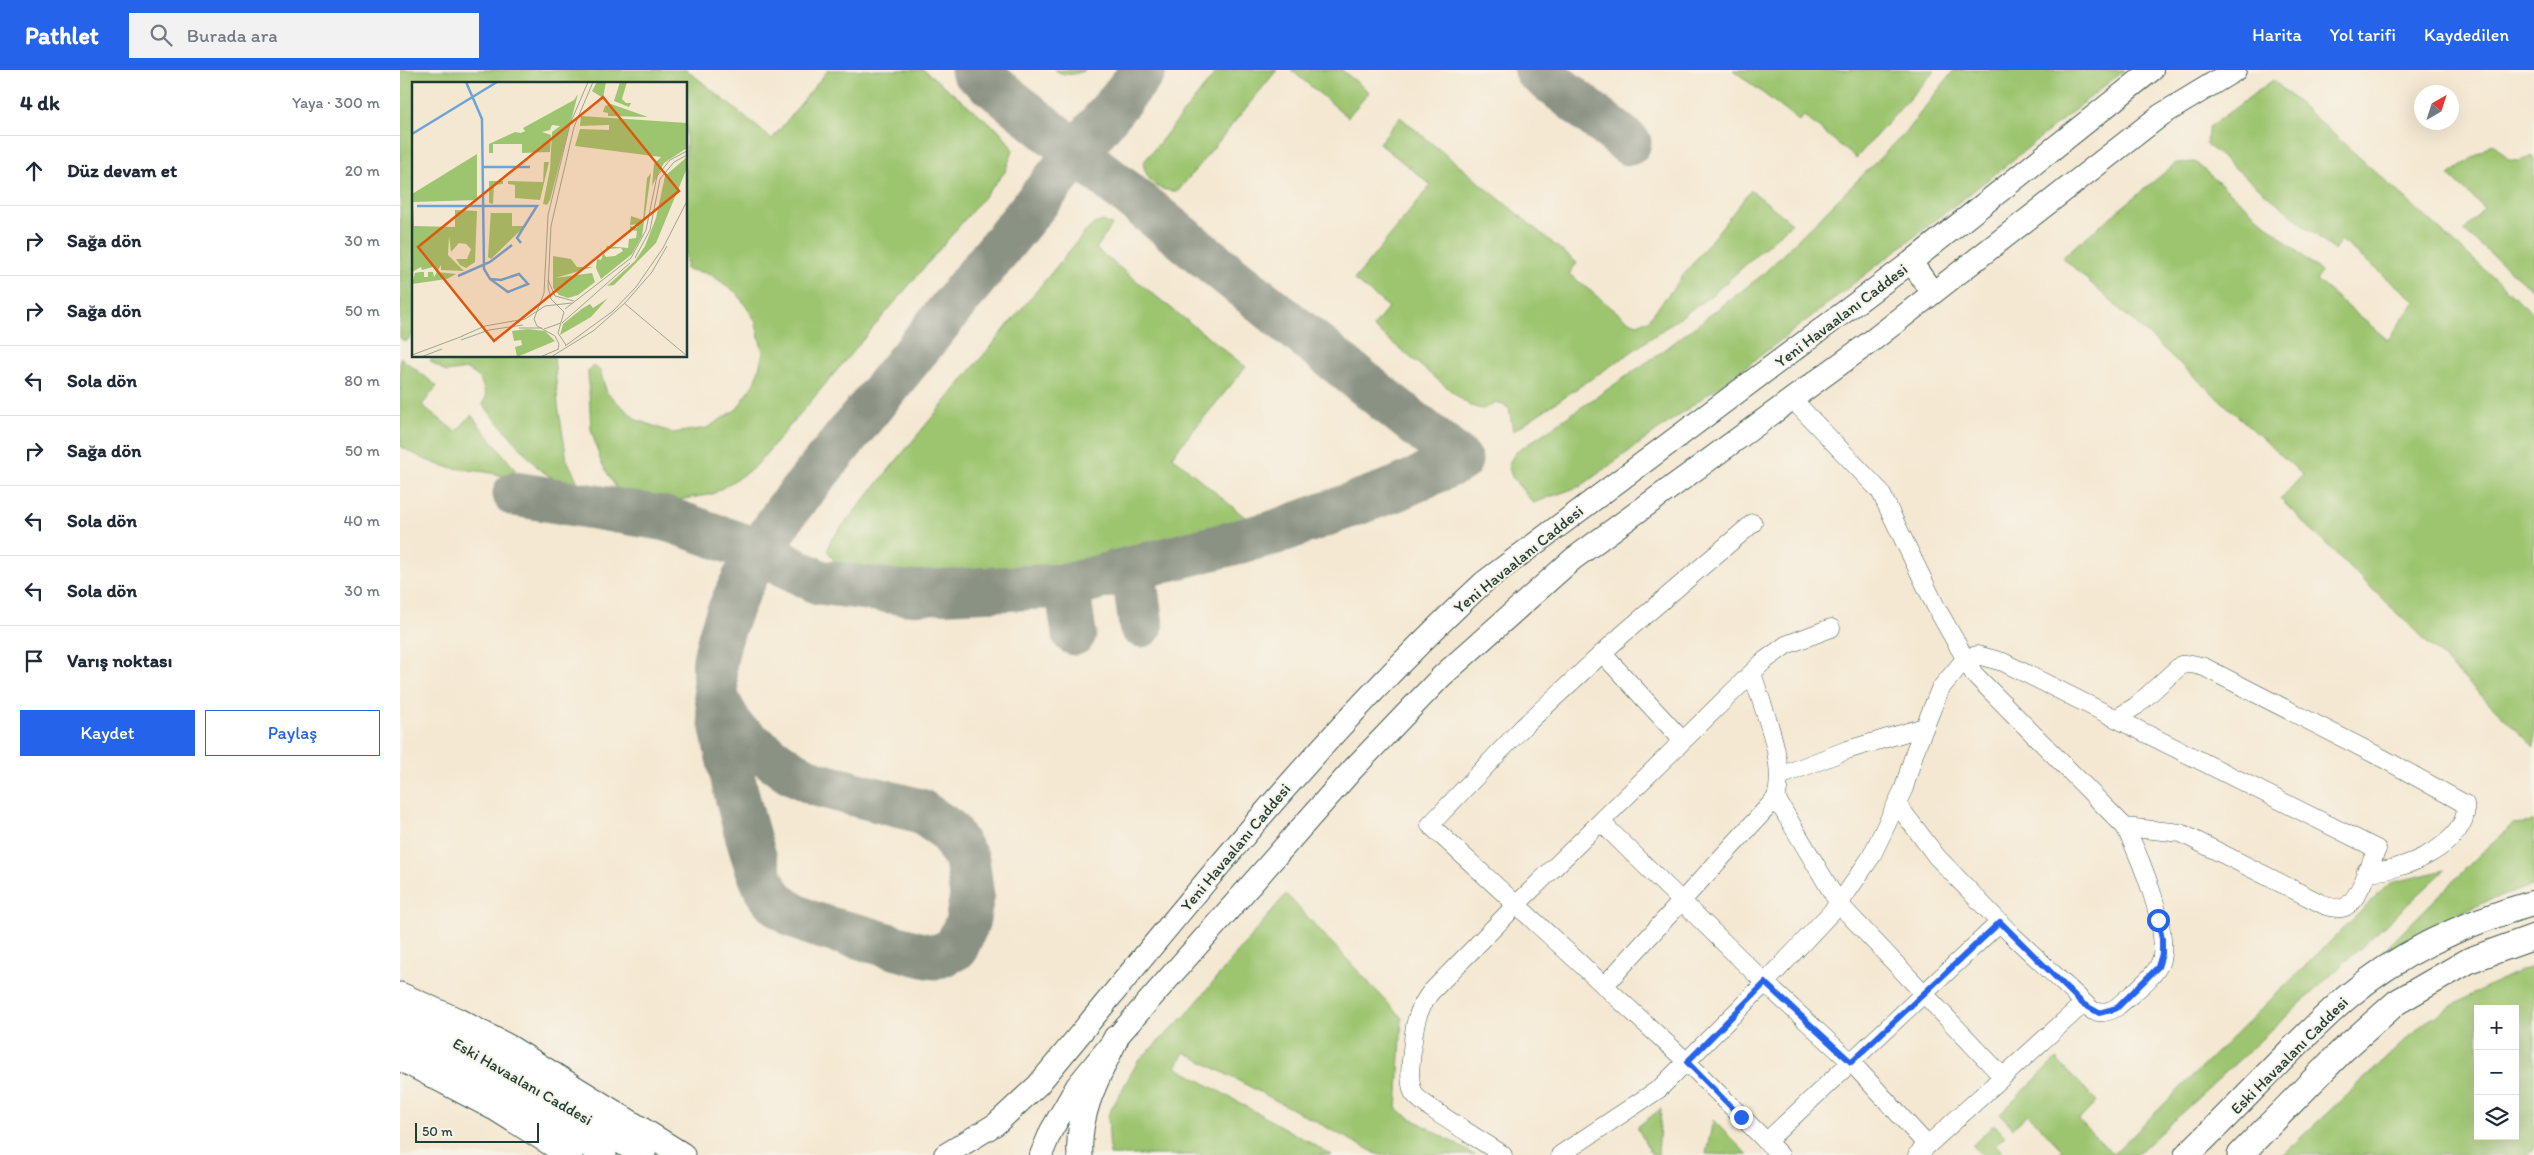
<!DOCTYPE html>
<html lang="tr">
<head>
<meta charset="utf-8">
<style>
	body { margin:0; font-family:Itim,sans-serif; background:#f2f2f3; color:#1f2937 }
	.controls { position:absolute; right:15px; bottom:15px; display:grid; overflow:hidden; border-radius:0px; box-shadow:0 5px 20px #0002 }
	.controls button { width:45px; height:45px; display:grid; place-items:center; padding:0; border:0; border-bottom:1px solid #e0e1e3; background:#fff; color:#1f2937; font:25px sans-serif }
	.compass { position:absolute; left:2014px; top:15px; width:45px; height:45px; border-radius:50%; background:#fff; box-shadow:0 5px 20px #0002; rotate:39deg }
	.scale { position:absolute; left:15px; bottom:12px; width:124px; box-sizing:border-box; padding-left:5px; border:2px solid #1f3d34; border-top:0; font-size:14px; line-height:18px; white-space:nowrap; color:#1f3d34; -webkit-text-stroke:4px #f7f3e8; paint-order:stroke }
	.stop { position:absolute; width:15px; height:15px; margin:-11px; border:4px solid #2563eb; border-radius:50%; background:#fff }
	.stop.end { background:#2563eb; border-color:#fff; box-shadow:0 1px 5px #0008 }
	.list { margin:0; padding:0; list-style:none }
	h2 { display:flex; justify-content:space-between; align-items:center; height:65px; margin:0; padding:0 20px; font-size:21px }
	h2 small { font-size:16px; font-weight:400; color:#747a83 }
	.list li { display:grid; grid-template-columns:32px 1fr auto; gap:15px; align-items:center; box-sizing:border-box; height:70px; padding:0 20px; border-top:1px solid #e0e1e3 }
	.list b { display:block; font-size:19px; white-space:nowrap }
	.list em { font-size:16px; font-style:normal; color:#747a83 }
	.actions { display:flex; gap:10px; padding:15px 20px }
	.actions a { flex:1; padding:11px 0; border:1px solid #2563eb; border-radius:0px; text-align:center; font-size:18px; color:#2563eb }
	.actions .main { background:#2563eb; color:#fff }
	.icon { flex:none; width:28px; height:28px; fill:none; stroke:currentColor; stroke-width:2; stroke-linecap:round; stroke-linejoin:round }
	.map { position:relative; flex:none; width:2134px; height:1085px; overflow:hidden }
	header { display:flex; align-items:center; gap:30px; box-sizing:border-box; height:70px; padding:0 25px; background:#2563eb; color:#fff }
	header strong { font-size:24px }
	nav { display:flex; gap:28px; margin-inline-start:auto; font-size:18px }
	.search { width:350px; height:45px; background:#f2f2f3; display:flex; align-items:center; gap:12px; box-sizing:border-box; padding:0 18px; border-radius:0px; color:#747a83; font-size:19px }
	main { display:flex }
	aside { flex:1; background:#fff }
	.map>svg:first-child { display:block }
</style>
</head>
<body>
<header>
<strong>Pathlet</strong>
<div class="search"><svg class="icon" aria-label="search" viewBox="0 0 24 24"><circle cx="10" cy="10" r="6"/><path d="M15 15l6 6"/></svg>Burada ara</div>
<nav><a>Harita</a><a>Yol tarifi</a><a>Kaydedilen</a></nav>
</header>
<main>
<aside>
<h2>4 dk<small>Yaya · 300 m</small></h2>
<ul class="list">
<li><svg class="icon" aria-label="ahead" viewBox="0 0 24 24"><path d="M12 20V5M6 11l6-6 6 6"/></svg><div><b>Düz devam et</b></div><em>20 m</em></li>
<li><svg class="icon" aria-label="right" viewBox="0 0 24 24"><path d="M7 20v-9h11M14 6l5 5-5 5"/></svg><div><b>Sağa dön</b></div><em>30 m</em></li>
<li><svg class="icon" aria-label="right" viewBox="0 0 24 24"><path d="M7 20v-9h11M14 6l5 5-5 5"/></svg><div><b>Sağa dön</b></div><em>50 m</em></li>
<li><svg class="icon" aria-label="left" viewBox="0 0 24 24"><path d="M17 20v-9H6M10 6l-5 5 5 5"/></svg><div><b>Sola dön</b></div><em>80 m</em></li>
<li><svg class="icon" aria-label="right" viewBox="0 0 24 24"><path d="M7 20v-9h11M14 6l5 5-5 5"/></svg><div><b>Sağa dön</b></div><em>50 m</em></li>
<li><svg class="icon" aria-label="left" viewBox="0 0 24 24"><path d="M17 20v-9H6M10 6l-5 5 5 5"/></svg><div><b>Sola dön</b></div><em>40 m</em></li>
<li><svg class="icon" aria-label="left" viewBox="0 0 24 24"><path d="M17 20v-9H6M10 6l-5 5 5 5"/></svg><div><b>Sola dön</b></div><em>30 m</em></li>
<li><svg class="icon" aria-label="arrive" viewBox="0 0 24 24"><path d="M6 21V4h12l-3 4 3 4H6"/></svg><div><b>Varış noktası</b></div></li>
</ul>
<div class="actions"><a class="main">Kaydet</a><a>Paylaş</a></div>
</aside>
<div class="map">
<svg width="2134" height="1085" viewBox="0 0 2134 1085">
	<rect width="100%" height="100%" fill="#f7f3e8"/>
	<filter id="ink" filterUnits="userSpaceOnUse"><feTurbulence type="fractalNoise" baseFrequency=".02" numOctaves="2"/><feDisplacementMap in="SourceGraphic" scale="10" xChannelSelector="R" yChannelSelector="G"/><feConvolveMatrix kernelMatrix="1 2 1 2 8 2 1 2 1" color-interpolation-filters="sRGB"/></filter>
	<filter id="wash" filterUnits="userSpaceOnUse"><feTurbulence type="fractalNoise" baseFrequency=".0096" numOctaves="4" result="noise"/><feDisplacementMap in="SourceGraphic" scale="20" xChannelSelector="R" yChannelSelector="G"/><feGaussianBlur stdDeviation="1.12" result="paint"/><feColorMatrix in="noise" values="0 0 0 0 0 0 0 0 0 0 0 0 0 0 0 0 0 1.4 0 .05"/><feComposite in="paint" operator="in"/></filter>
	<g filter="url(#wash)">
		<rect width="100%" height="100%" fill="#f4e8d2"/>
		<path fill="#9dc570" stroke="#5e8152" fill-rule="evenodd" d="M0,0H287L372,69L428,0H524L602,63L613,80L605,102L355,397L313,424L256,434L216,418L201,392L191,359L188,301L194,296L200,301L207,323L237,350L273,363L307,358L337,339L356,310L363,283L355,250L337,223L310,204L286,199V14H14V262L6,272L0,268Z
			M655,0H685C675,5 665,7 655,0Z
			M818,0H877L778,121C758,122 747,112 743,93Z
			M891,0H942L969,22L948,47Z
			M1333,0H1535L1456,88L1404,46L1399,51Z
			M1554,0H1724L1604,97L1359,287L1181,416L1133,433L1112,407L1108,395L1115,383L1263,281L1361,206L1504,64Z
			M1873,10L2134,244V677L1880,429L1903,405L1662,187L1776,93L1795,92L1921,202L1916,210L1988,270L2015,231L1941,170L1934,180L1806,74L1809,57Z
			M1000,47L1177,193L1169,204L1227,250L1237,254L1248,250L1351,120L1392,153L1313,224L1227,285L1113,361L1109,338L1096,332L1083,339L1070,336L973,257L989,237L954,210L1031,115L979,73Z
			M2093,73L2109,90L2119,91L2134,86V221L2064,161L2084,138L2049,105Z
			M703,151L712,155L696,179L846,297L772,386L859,459L692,495L570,508L467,509L439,499L428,481L430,471L685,162L694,154Z
			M34,286H154L158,336L167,390L187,431L139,399L83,335L86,326L80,308L67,299L46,302L30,291Z
			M0,287L37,316L22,335L56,362L71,345L114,398L116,405L110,408C89,400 65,401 43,396C28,392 14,384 0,376Z
			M2134,752V815L2085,832L2027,858L1969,896L2076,788L2114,754Z
			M2045,800L1736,1085H1657L1662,1080L1628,1044L1613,1058L1600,1044L1656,989L1697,1031L1679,1050L1713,1084L1990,813Z
			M886,824L1002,948L997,1040L1075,1085H979L784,982L776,997L932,1085H710L708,1045L738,991L786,945Z
			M2134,897V1080L2126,1085H1882L2024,953L2076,922L2121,900ZM2078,939H2115V1066H2078Z
			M1261,1039L1258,1085H1252L1237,1057Z
			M1313,1050L1348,1085L1306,1084Z
			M1594,1054L1605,1066L1596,1075L1606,1085H1582L1572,1076Z"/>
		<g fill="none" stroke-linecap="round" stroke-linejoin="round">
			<path stroke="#8a9283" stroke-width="45" d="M573,0L1060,390L996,419L873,463L733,498L741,555
				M1136,0L1229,73
				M115,424L267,449L358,481L419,512L506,523L667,516
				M674,563L667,516L733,498
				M318,632L335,662L390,701L416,714L520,741L548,760L567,790L572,826L567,853L556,878C550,881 541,886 535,887C524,887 475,871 461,867C430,859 391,853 370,825C351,800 309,621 315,590C325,535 355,487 386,441L744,0"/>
		</g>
	</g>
	<g filter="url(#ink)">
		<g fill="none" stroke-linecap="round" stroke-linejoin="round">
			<defs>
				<path id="minor" d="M1392,329L1480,421L1536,537L1574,604L1725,757C1739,785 1775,869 1758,897C1751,910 1729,926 1717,937C1709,942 1702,944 1693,941L1611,864L1537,787L1497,734
					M1353,453L1223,564L1123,657L1030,755L1287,992L1380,1085
					M1202,583L1283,671
					M1717,648L1736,636L1781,595L1792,594L1804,597L1984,689L2065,734C2072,773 1997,805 1966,801
					M1380,706L1447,680L1524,657
					M1376,728L1439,834L1602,1006
					M1201,752L1365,913L1451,992L1527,1075
					M1204,916L1376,728C1387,692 1363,639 1352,603
					M1366,1072L1600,852
					M1103,1085C1088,1074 1018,1034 1013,1022C1008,1008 1011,994 1012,980C1014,957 1016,942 1030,923L1116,835L1364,591L1386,575L1431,558
					M1160,1085L1259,1019L1365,913L1439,834L1471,787L1504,718L1515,681L1540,619L1565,589L1577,585L1603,592L1977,779C1970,793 1958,835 1942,838C1938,839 1931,837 1926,836L1781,763L1725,757
					M1517,1085L1683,934"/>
				<path id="major" d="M1511,192L1533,223
					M545,1085L596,1054L638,1015C781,842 919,665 1084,512L1511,192L1752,0
					M641,1085L651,1061L677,1016L716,968L952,700L1042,606L1173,489L1473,270L1761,45L1835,0"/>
				<path id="highway" d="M0,925L56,950L108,977L282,1085
					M0,944L103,996L243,1085
					M0,967C72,1000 138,1041 204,1085
					M0,988L97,1039L170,1085
					M680,1085C677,1042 698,1006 716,968
					M1787,1085C1841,1034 1890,977 1946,928C2000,882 2066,852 2134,833
					M1840,1085L1942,981L1997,932L2070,890L2134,867"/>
			</defs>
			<use href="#minor" stroke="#3f574c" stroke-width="19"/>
			<use href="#major" stroke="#3f574c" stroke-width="24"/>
			<use href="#highway" stroke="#3f574c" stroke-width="27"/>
			<use href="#minor" stroke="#fff" stroke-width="18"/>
			<use href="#major" stroke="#fff" stroke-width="22"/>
			<use href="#highway" stroke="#fff" stroke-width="25"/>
		</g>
	</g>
	<g fill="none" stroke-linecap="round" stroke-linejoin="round" filter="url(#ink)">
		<path stroke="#2563eb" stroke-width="6" d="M1341,1047L1287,992L1365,913L1451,992L1600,852L1683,934L1699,943L1717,938L1758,897L1762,884V869L1758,850"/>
	</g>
	<g text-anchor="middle" stroke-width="4" stroke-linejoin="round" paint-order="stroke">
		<g font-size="16" fill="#1f3d34" stroke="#f7f3e8">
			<text transform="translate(1441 245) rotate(-37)" y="6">Yeni Havaalanı Caddesi</text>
			<text transform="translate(1118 489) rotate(-39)" y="6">Yeni Havaalanı Caddesi</text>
			<text transform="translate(835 777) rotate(-50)" y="6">Yeni Havaalanı Caddesi</text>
			<text transform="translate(1889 985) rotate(-45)" y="6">Eski Havaalanı Caddesi</text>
			<text transform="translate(123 1011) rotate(30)" y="6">Eski Havaalanı Caddesi</text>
		</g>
	</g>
	<g transform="translate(12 12)">
		<rect width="275" height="275" fill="#f4e8d2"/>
		<path d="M185,0H194L191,16L180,9ZM208,0H215L210,17L214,21H219L217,25L202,19ZM166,12L138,118L135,123L131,122L138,87L140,50L148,44L140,43L138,48L130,50L139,53L138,70L110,71V62H81V71H77V62L103,50L109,51L113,49L111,46L162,18ZM199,22L236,35L196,34V31L191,30L193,24ZM169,34L275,41V66L252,81L240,104L242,82L249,75L163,64L168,47L197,48V43L168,44ZM65,72V118L1,120L2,144L43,145V128L65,129L63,180L54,186L48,183L44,177H55L59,167L54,162L47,161L39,170L37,154L36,173L52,189L29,188V183L26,188L21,185L10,188L9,185L0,190V112ZM275,75V86L244,161L202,203L195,204L223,179L233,164L244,136L253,94ZM132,80H137L128,118L103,116V103L96,102V99L131,100ZM239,91L230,154L220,172L189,197L184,186L185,177L189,178L191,172L188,166L194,175L203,174L211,169L209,166L195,167L194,164L216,166L217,157L224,156L225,149L218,148V144L225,146L226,142L218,143L219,134L231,138L235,96ZM77,99H91V102L82,103L81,122L77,121ZM79,128V131H100V144H113L79,177L76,175ZM141,174L159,177L165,185H181L143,196L180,191L183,200L166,213L156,216L147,213L141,206ZM8,190H12V195H16V190H21L22,195L25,190L44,192L35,197L0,202L3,191ZM196,216L179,235L148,253L151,242L171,226L178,222L181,226ZM116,247L133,249L143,259L105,275L103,265L110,263L109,258L102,259L100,249Z" fill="#9dc570"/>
		<path fill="none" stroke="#6aa4d9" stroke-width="2.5" d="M54,0L70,37L72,187L78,197L96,210L116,202L107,192L89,198L78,197M0,52L85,0M70,85H118M5,124H125L105,156L109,161M46,194L78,180L100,163"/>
		<path fill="none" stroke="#9fa493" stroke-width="1" d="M223,176L238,148L248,97L262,80L275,73M136,198L143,214L162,219M212,221L275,274M153,227L219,176L234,148L245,94L258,78L275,69M150,241L218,181M107,246H130M132,247L149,241M50,254L73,244L113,237L133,224L160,221M49,258L77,248L111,243M154,263L146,251L152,230L139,217L136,205L139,144L162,45L181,0M153,264L201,229L224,205L251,166L275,119M146,267L147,262L143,254L125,244L122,237L132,211L136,133L158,42L176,0M0,273L51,254M9,275L30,267M128,275L147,267M139,275L181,249L213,221L240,190L255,164"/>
		<path fill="#de580e" fill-opacity="0.15" stroke="#de580e" stroke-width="2.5" d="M191,15L267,109L82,259L6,165Z"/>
		<rect width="275" height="275" fill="none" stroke="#1f3d34" stroke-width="2.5"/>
	</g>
</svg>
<div class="controls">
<button>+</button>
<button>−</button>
<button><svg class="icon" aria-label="layers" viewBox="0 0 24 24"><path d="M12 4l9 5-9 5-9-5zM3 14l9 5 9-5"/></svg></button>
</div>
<svg class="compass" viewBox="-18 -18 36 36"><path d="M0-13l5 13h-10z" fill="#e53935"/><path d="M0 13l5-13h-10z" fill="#747a83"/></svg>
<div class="scale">50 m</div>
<div class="stop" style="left:1758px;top:850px"></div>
<div class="stop end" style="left:1341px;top:1047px"></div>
</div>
</main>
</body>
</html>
